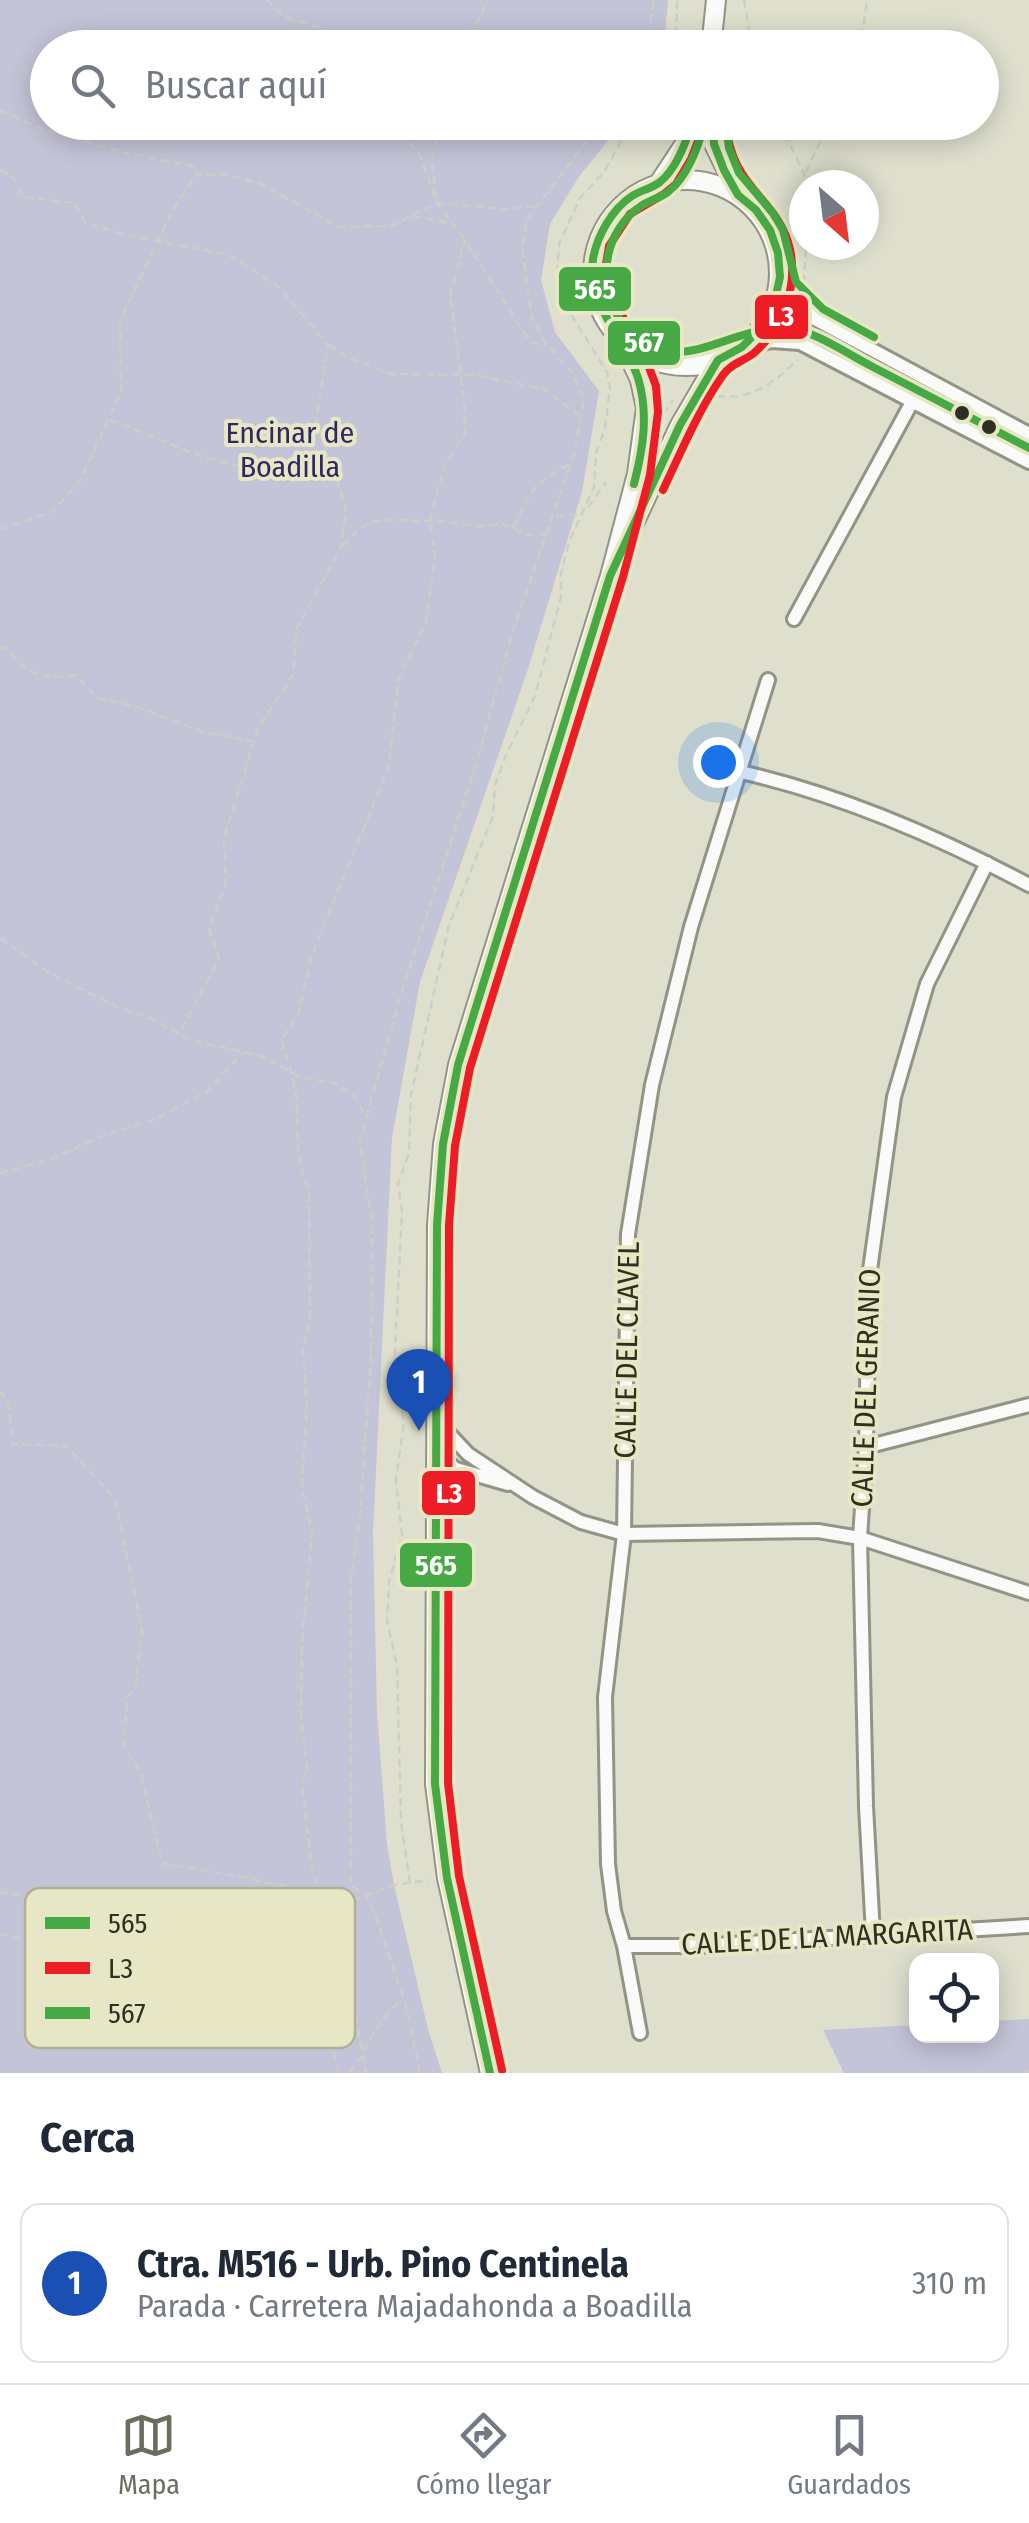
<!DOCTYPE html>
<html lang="es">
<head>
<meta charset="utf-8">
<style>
	body { margin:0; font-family:"Fira Sans Condensed",sans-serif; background:#f6f6f7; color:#1f2937 }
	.controls { position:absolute; right:30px; bottom:30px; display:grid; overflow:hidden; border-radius:20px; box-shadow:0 5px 25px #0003 }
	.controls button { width:90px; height:90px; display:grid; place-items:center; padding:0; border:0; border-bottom:2px solid #e0e1e3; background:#fff; color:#1f2937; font:50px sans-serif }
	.compass { position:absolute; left:789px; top:170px; width:90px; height:90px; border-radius:50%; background:#fff; box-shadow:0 5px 25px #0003; rotate:152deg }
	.you { position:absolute; left:718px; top:762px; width:35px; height:35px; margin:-25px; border:8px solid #fff; border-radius:50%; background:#1a73e8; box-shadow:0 0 0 15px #1a73e833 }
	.badge { display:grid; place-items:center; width:65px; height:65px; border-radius:50%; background:#6d6d5e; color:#fff; font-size:32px; font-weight:700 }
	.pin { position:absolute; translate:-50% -82px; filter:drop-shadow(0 2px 5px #0008) }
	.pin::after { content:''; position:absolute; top:52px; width:35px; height:30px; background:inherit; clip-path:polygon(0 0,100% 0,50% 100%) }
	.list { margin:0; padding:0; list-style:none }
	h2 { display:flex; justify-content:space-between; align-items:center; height:130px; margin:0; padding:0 40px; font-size:42px }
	h2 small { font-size:32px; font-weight:400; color:#747a83 }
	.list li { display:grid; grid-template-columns:65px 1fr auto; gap:30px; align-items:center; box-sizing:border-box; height:160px; margin:0 20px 20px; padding:0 20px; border:2px solid #e0e1e3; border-radius:20px }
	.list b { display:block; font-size:38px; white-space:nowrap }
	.list p { margin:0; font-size:32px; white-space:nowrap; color:#747a83 }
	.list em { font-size:32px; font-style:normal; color:#747a83 }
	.icon { flex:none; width:55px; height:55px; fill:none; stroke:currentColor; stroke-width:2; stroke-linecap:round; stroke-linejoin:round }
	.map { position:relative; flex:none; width:1029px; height:2073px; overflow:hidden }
	.search { position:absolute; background:#fff; box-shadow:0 5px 25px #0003; left:30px; right:30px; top:30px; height:110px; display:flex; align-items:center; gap:25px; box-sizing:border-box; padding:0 35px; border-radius:55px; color:#747a83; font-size:38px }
	.sheet { height:310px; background:#fff }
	nav { display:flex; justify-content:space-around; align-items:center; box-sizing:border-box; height:140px; border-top:2px solid #e0e1e3; background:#fff; font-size:28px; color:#747a83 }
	nav a { display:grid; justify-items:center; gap:5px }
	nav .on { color:#6d6d5e }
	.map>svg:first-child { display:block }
</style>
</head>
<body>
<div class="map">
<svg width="1029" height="2073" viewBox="0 0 1029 2073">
	<rect width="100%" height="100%" fill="#dfdfce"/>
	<path fill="#c4c4d8" d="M0,0H668L664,47L48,48V122L622,123L578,178L550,224L541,280L555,332L599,391L582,492L528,669L420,982L392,1138L373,1533L377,1712L387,1844L394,1885L428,2029L442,2073H0Z
		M1029,2019V2073H844L823,2030L916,2025V2036H992V2021Z"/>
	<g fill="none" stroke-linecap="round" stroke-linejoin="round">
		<defs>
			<path id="minor" d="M780,277L813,318L1029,434
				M742,347L772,341L800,343L1029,462
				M794,619L912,402
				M741,772C842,795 937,836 1029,885
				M438,1422L468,1454L533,1497L581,1522L624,1534L818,1531L860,1538L1029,1593
				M866,1447L1029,1405
				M435,1453L456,1469L508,1484
				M438,1519C447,1499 453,1484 476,1477
				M873,1934L866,1806L860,1538L866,1447L869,1277L894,1097L927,984L987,863
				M624,1946H698L1029,1926
				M640,2033L624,1946L614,1911L608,1864L605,1697L624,1534L628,1234L652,1085L691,927L768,680"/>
			<path id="tertiary" d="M711,48L716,0
				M713,122L714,144L738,194
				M593 273a93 93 0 1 1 186 0a93 93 0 1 1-186 0Z
				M659,183L686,142L692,122
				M629,534L680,425L718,360
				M490,2073L447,1878L435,1784L437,1225L443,1144L458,1065L610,576L637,474L646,408L640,380L622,341"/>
		</defs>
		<use href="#minor" stroke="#939386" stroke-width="18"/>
		<use href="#tertiary" stroke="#939386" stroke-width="22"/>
		<path stroke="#cecec9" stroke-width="2.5" stroke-dasharray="8 5" stroke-linecap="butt" d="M267,0L285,17L322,28L337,48
			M744,0L752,48
			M464,48L488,0
			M647,48L654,0
			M676,48L677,0
			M854,48L863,30L867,0
			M0,110L41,129L126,153L192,166L197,175H229L261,184L339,227L391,226L437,203L508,209L536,206
			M394,122L420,156L437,203L465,240L530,342L546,345
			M780,122L809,185
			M0,171L11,174L24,197L75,203L85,223L127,235L229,255L279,287L328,345L316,420L346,508L341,547L297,628L293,675L258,728L224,838L226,883L209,929L219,959L179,1034
			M806,172L829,122
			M436,197L432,162L439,122
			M413,216L449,223
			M804,283L806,245
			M329,345L348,358L392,374L475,375L544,389L579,415
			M717,396C750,401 776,382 797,360
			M664,414L673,400
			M110,420C151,434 209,465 250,467C275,469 303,463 328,459
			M588,507L606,482
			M556,516L583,514
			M513,527C534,489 527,487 568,465
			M0,530L53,511L80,481L121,392L120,320L175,206L195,177
			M343,546L359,529L373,521L387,520L442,521L478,526L502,524L529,535L546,534
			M0,648H4C32,675 37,680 76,675L97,698L138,707L203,732L252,741
			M0,938L48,972L117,1007L152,1019L190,1040L261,1056L300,1077L335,1083L354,1096L367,1118
			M0,1173L49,1160L100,1137L156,1119L206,1092L243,1053
			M0,1392L8,1401L13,1444L67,1446L115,1499L142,1628L135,1688L128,1696L123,1745L141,1774L162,1863L243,1877L347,1902
			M410,1883L401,1822L397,1666L387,1620L389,1582L402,1535L396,1480L404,1422L394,1367L402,1212L398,1184L409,1153L411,1095L449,925L493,816L495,785L506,755L535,696L561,597V573L569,542L594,487L596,453L605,428L610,388L607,372L569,311L557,275L559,244L580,198L604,172L632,122
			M352,1890L355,1904L344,1924L346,1963L366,2073
			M0,1892L103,1904L341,1902
			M0,1934L50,1945L190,1954L300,1927L347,1902L394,1885L429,1880
			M339,2073L325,2023L322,1991L321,1955L331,1928L325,1896L312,1874L302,1781L307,1770L301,1716L302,1642L312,1532L302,1488L307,1402L303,1347L310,1322L309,1190C293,1158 299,1129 296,1095C293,1076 287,1058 281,1040L298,1015L312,955L389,766L398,680L426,622L435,557L430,520L445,464L465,433L464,400L450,296L465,240
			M349,2073C370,2047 375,2021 402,2000
			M420,2073L407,2008L373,1909L367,1896L351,1886V1578L360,1515L371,1360L372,1266V1222L360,1141L398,1004L476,764L515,624L574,455L584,399L570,370L547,345L532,318L522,248L527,219L602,122
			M1025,2073L1029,2072"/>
		<use href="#minor" stroke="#fafaf8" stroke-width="12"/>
		<use href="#tertiary" stroke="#fafaf8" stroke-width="18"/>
		<defs>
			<path id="bus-1" d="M634,484C643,449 649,414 638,378C625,337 586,305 593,259C597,236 612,209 632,196C641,190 651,189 660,182C677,168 686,143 692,122
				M490,2073L447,1878L435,1784L437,1225L443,1144L458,1065L610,576L680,425L718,360L742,347L761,328L774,304L780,277L778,253L770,230L756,210L738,195L724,170L714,144L713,122"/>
			<path id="bus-2" d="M663,490C681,452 699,409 723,375C730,364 744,361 754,353C783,328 798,287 790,249C778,197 730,189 726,122
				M502,2070L459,1876L448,1783L449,1225L455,1146L470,1068L623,577L650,475L658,412L656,386L647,362L608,289L605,270L609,246L630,214L664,194L676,184L691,159L704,126"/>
			<path id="bus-3" d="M726,122L729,148L739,173L773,213L783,230L796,282L823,309L874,337
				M704,126C697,149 688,176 668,192C660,198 650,200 641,206C624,217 612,236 608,256C604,277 608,303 621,321C677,396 740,309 805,332C829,340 851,356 873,367C925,394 977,421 1029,448"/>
		</defs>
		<use href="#bus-1" stroke="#e7e7c6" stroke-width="15"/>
		<use href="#bus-2" stroke="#e7e7c6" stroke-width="15"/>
		<use href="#bus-3" stroke="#e7e7c6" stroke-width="15"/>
		<use href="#bus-1" stroke="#47a943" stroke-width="8"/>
		<use href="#bus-2" stroke="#ee1c25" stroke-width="8"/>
		<use href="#bus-3" stroke="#47a943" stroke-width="8"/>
	</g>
	<g fill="#2f2f22" stroke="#e7e7c6" stroke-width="4">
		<circle cx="962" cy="413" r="9"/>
		<circle cx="989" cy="427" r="9"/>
	</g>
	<g text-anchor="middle" stroke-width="8" stroke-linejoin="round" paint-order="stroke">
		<g font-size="30" fill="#302764" stroke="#e7e7c6">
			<text x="290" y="443">Encinar de<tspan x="290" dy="34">Boadilla</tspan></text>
		</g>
		<g font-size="30" fill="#2f2f22" stroke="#e7e7c6">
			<text transform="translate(627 1350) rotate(-89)" y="10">CALLE DEL CLAVEL</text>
			<text transform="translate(866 1388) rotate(-88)" y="10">CALLE DEL GERANIO</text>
			<text transform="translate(827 1937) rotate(-3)" y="10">CALLE DE LA MARGARITA</text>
		</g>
	</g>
	<rect x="25" y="1888" width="330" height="160" rx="15" fill="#e7e7c6" stroke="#b0b095" stroke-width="2.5"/>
	<rect x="45" y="1917" width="45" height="12" fill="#47a943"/>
	<rect x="45" y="1962" width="45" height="12" fill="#ee1c25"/>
	<rect x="45" y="2007" width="45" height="12" fill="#47a943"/>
	<g font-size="28" fill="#2f2f22">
		<text x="108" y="1933">565</text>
		<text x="108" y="1978">L3</text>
		<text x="108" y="2023">567</text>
	</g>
	<g stroke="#e7e7c6" stroke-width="4">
		<rect x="557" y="265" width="76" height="48" rx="10" fill="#47a943"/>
		<rect x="753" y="293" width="57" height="48" rx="10" fill="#ee1c25"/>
		<rect x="606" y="319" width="76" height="48" rx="10" fill="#47a943"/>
		<rect x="420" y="1469" width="57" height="48" rx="10" fill="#ee1c25"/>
		<rect x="398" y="1541" width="76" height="48" rx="10" fill="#47a943"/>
	</g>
	<g font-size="28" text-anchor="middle" font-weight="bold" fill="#fff">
		<text x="595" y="299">565</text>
		<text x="781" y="326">L3</text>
		<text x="644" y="352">567</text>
		<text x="449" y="1503">L3</text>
		<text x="436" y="1575">565</text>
	</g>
</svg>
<div class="controls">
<button><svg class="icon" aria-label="locate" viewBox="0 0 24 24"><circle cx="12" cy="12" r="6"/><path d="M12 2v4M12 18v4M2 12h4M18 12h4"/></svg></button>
</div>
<svg class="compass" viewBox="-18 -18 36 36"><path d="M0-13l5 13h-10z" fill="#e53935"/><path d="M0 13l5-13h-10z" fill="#747a83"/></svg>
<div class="you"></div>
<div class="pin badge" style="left:419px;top:1431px;background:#1a4fb4">1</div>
<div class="search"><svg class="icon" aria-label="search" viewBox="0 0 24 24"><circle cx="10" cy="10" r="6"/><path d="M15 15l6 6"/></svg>Buscar aquí</div>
</div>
<section class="sheet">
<h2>Cerca<small></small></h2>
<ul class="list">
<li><span class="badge" style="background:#1a4fb4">1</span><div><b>Ctra. M516 - Urb. Pino Centinela</b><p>Parada · Carretera Majadahonda a Boadilla</p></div><em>310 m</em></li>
</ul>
</section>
<nav>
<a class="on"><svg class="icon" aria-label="map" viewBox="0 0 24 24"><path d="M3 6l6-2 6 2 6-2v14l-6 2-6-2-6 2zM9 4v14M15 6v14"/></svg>Mapa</a>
<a><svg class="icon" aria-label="directions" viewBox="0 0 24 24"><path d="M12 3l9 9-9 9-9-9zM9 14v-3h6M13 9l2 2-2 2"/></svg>Cómo llegar</a>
<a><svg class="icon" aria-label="saved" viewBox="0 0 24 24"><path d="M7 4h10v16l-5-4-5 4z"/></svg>Guardados</a>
</nav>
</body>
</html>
